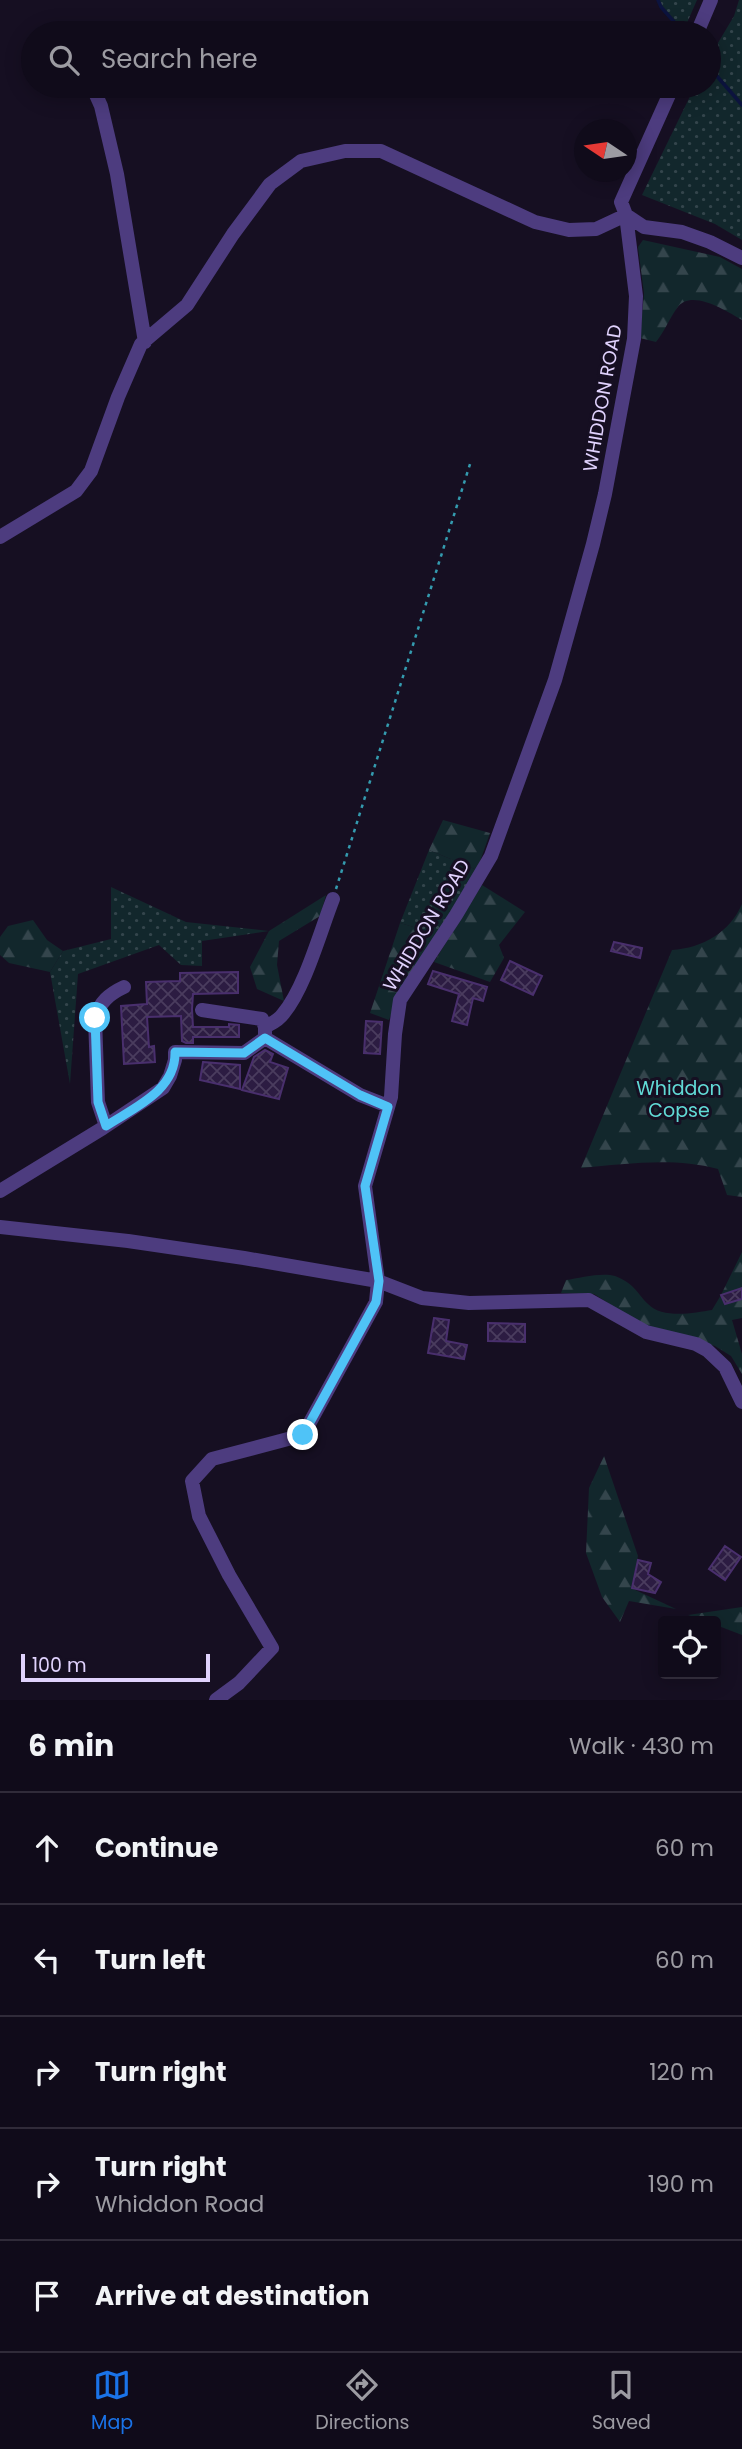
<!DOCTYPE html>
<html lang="en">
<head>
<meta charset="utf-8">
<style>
	body { margin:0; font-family:Poppins,sans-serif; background:#1e1927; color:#f1f3f6 }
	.controls { position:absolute; right:21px; bottom:21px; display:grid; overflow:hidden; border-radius:7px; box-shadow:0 4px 18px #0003 }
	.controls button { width:63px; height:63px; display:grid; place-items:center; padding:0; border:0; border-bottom:2px solid #302b39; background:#100b1a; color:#f1f3f6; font:35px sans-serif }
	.compass { position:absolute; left:574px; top:119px; width:63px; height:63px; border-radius:50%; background:#100b1a; box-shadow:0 4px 18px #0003; rotate:283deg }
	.scale { position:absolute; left:21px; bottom:18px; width:189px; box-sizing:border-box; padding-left:7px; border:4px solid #e0d2fd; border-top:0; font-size:19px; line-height:24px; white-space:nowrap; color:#e0d2fd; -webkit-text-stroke:5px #160f22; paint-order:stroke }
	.stop { position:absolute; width:21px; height:21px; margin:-16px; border:5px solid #4fc3f7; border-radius:50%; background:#fff }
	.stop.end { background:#4fc3f7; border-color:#fff; box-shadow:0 2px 7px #0008 }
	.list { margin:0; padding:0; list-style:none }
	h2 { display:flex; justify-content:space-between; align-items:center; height:91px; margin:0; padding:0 28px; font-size:30px }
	h2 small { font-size:23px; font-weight:400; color:#9c9ba2 }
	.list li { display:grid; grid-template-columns:46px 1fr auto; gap:21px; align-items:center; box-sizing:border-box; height:112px; padding:0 28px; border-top:2px solid #302b39 }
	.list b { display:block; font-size:26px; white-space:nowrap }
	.list p { margin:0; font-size:23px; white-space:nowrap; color:#9c9ba2 }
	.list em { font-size:23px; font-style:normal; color:#9c9ba2 }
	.icon { flex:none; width:38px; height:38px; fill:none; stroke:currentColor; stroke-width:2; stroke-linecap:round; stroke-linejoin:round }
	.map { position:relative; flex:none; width:742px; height:1700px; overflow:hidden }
	.search { position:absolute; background:#100b1a; box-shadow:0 4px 18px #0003; left:21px; right:21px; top:21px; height:77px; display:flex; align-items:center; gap:18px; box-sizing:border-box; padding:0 24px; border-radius:38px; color:#9c9ba2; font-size:26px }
	.sheet { height:651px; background:#100b1a }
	nav { display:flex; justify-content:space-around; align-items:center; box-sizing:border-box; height:98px; border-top:2px solid #302b39; background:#100b1a; font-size:19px; color:#9c9ba2 }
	nav a { display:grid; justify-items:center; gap:4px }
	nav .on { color:#1a73e8 }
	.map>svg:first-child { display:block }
</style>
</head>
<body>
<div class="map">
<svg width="742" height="1700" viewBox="0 0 742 1700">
	<defs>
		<pattern id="grass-dots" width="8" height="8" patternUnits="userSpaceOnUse" patternTransform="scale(1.75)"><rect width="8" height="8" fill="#12272c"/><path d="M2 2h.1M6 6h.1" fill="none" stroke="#34454c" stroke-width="1.8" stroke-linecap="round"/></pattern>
		<pattern id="forest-firs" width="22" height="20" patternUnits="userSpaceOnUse" patternTransform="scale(1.75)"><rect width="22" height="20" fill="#12272c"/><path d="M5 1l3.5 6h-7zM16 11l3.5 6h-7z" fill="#34454c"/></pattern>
		<pattern id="building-cross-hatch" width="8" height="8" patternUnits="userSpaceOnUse" patternTransform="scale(1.75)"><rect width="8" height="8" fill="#2c1c42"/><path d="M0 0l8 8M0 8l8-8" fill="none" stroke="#4a3c5e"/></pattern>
	</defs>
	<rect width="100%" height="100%" fill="#160f22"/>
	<path fill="url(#grass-dots)" d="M658,0H697L683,32L661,7Z
		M739,0H742V240L715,224L642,195L695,86H709V58L734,16Z
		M429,850L477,870L437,934L400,923Z
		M111,887L186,922L269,931L202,941V966L181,965L159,945L78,974L70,1084L50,972L63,951L111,939Z"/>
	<path fill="url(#forest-firs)" d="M643,240L720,257L742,269V320C726,311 691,288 677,308C669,319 665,331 656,342L640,338L644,293L638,247Z
		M443,820L490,833L477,870L429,850Z
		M482,885L525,912L499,945L504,958L490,982L434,962Z
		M326,895L320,916L279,941L277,965L284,1001L257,989L250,967L269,931Z
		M742,904V1197L727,1195L718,1169C673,1157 627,1164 581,1168L672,950C703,948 730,932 742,904Z
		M33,920L47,940L63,951L50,972L9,963L0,955V937L8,926Z
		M400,923L437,934L397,998L389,1020L370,1013Z
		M742,1252V1318L732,1320L742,1354V1374L731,1356L715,1346L641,1324L594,1294L561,1293L566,1280C580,1278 602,1272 615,1276C635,1284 635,1291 648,1304C662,1319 694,1313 712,1310L721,1295Z
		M604,1456L638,1556L631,1588L676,1609L629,1601L620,1622L602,1597L586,1553L589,1488Z
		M742,1607V1635L716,1625V1621H705L688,1615Z"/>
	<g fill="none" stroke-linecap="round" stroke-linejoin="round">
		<path stroke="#0c133e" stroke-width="3.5" d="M658,0L661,7L683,32
			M709,67L742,105"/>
	</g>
	<path fill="url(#building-cross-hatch)" stroke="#492f6d" stroke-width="2" d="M614,942L642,948L640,958L611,951Z
		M510,961L542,976L533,995L501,980Z
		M433,971L487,987L483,1001L473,998L467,1025L452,1021L459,994L428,984Z
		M238,972V993L193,994L192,1009L193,1027H229V1024L239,1025V1037H193V1043H186L182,1041L181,1016L147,1017L149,1047L154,1046L155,1062L124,1064L121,1006L147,1004L146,982L180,981V973Z
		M366,1021L382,1022L380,1054L364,1053Z
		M265,1050L273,1054L270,1062L288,1068L279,1099L242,1090L254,1057Z
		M203,1062L240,1065V1089L200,1080Z
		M742,1288V1299L725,1304L721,1295Z
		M434,1318L449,1320L446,1341L467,1345L464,1359L428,1353Z
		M488,1323L525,1324V1342L488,1341Z
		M725,1546L741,1557L725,1580L709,1569Z
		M638,1560L651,1563L648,1574L661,1582L655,1593L632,1588Z"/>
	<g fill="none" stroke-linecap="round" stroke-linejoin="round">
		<path stroke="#349baf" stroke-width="2.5" stroke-dasharray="3.5 5" stroke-linecap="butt" d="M336,889L471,461"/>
		<path stroke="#4d3c7f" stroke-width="14" d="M697,33L711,0
			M92,86L101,106L117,174L145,342
			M626,151L639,159
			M626,215L644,227L682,232L710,242L742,258
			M0,537L76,491L91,471L118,397L141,344L187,305L233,234L270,184L301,161L345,151H381L535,222L569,230L596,229L626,215
			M202,1010L262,1019L265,1027V1038L360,1095L388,1106
			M265,1027C272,1023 278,1021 283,1014C305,988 320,932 333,899
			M106,1126L98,1102L95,1018C100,1002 109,994 124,987
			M0,1191L103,1128L163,1088L170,1076L175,1060V1052L244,1053L265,1038
			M0,1227L128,1241L244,1258L378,1281L422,1298L469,1303L589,1300L646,1332L696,1344L707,1350L725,1367L742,1402
			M216,1700L239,1683L272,1648L229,1575L199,1516L192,1481L212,1459L303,1435L376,1302L378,1281L365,1186L391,1097L395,1034L400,1000L456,915L491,856L555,680L593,544L605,494L634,339L636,296L626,215L621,202L673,86"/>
	</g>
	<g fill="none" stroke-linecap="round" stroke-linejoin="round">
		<path stroke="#4fc3f7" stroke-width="9" d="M95,1018L98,1102L106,1126C133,1108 176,1091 175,1052L244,1053L265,1038L360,1095L388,1107L365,1186L379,1281L376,1302L303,1435"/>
	</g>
	<g text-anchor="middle" stroke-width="6" stroke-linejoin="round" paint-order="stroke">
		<g font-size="19" fill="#e0d2fd" stroke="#160f22">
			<text transform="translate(602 398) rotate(-80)" y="7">WHIDDON ROAD</text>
			<text transform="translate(426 925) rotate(-59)" y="7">WHIDDON ROAD</text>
		</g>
		<g font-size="19" fill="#61dad6" stroke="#160f22">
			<text x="679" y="1095">Whiddon<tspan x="679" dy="22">Copse</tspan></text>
		</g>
	</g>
</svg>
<div class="controls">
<button><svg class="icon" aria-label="locate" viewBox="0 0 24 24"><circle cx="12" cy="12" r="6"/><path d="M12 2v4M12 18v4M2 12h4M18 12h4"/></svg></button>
</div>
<svg class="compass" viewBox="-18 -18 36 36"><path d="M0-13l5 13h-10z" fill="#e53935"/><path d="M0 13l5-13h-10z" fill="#9c9ba2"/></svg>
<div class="scale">100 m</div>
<div class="stop" style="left:95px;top:1018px"></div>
<div class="stop end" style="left:303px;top:1435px"></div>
<div class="search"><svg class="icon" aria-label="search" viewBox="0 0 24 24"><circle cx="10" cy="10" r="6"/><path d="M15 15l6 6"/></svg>Search here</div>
</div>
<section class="sheet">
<h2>6 min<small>Walk · 430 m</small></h2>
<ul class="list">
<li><svg class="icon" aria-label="ahead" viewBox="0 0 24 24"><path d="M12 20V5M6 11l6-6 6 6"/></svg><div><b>Continue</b></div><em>60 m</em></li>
<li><svg class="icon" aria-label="left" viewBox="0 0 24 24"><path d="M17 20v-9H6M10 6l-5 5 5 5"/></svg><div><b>Turn left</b></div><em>60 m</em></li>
<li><svg class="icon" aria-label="right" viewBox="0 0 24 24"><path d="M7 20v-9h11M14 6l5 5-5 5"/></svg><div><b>Turn right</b></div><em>120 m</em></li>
<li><svg class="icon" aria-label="right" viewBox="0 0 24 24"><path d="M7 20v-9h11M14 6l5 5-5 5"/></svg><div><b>Turn right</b><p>Whiddon Road</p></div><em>190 m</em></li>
<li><svg class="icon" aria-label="arrive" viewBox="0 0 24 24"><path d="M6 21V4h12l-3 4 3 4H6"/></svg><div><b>Arrive at destination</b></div></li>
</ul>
</section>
<nav>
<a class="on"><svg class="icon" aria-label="map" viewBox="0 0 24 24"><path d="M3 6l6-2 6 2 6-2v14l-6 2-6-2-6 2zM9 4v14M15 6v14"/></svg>Map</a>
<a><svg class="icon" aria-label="directions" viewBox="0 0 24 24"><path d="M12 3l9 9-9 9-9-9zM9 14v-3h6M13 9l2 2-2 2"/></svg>Directions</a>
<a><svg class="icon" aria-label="saved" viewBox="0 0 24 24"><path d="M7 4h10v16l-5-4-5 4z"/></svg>Saved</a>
</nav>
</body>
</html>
